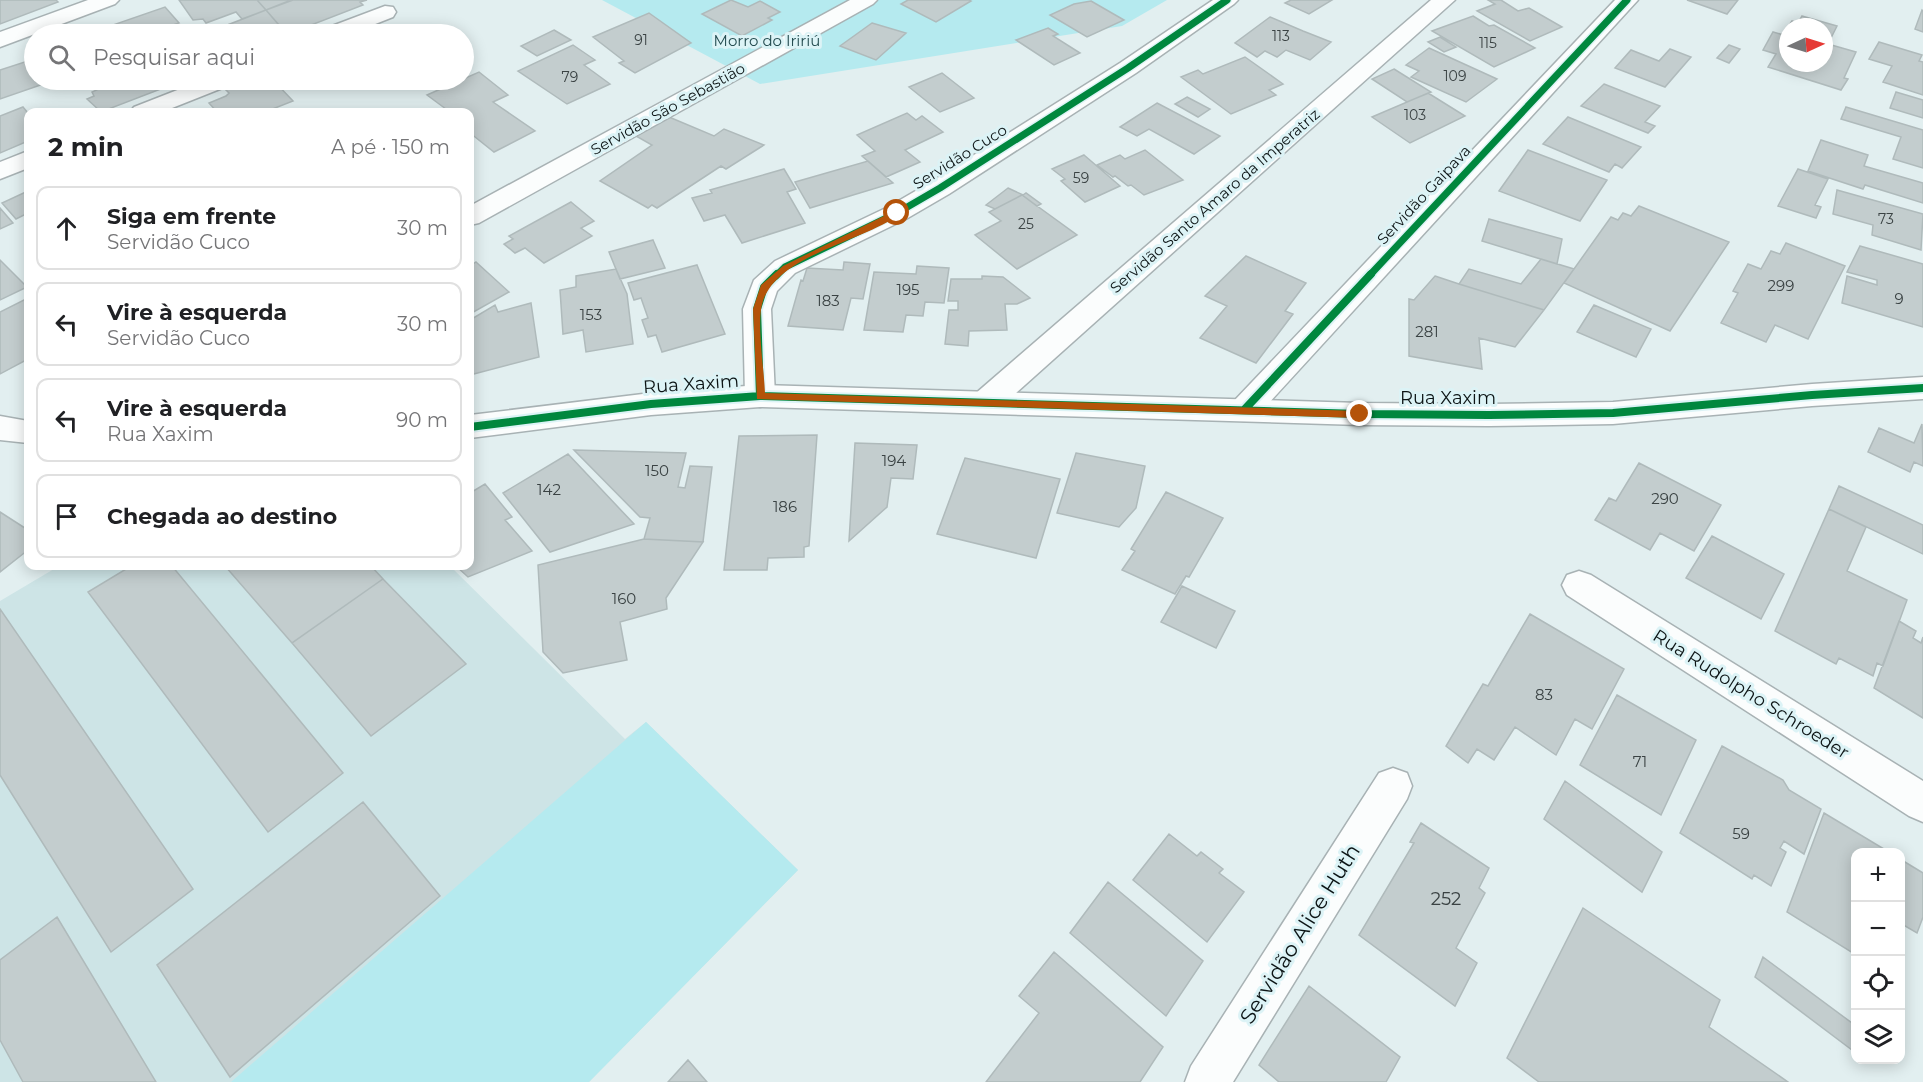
<!DOCTYPE html>
<html lang="pt">
<head>
<meta charset="utf-8">
<style>
	body { margin:0; font-family:Montserrat,sans-serif; background:#f2f2f2; color:#202124 }
	.controls { position:absolute; right:18px; bottom:18px; display:grid; overflow:hidden; border-radius:12px; box-shadow:0 3px 15px #0003 }
	.controls button { width:54px; height:54px; display:grid; place-items:center; padding:0; border:0; border-bottom:2px solid #e0e0e0; background:#fff; color:#202124; font:30px sans-serif }
	.compass { position:absolute; left:1779px; top:18px; width:54px; height:54px; border-radius:50%; background:#fff; box-shadow:0 3px 15px #0003; rotate:86deg }
	.stop { position:absolute; width:18px; height:18px; margin:-14px; border:4px solid #b45309; border-radius:50%; background:#fff }
	.stop.end { background:#b45309; border-color:#fff; box-shadow:0 2px 6px #0008 }
	.list { margin:0; padding:0; list-style:none }
	h2 { display:flex; justify-content:space-between; align-items:center; height:78px; margin:0; padding:0 24px; font-size:26px }
	h2 small { font-size:20px; font-weight:400; color:#757577 }
	.list li { display:grid; grid-template-columns:39px 1fr auto; gap:18px; align-items:center; box-sizing:border-box; height:84px; margin:0 12px 12px; padding:0 12px; border:2px solid #e0e0e0; border-radius:12px }
	.list b { display:block; font-size:22px; white-space:nowrap }
	.list p { margin:0; font-size:20px; white-space:nowrap; color:#757577 }
	.list em { font-size:20px; font-style:normal; color:#757577 }
	.icon { flex:none; width:33px; height:33px; fill:none; stroke:currentColor; stroke-width:2; stroke-linecap:round; stroke-linejoin:round }
	.map { position:relative; flex:none; width:1923px; height:1082px; overflow:hidden }
	.search { position:absolute; background:#fff; box-shadow:0 3px 15px #0003; left:24px; top:24px; width:450px; height:66px; display:flex; align-items:center; gap:15px; box-sizing:border-box; padding:0 21px; border-radius:33px; color:#757577; font-size:22px }
	.panel { position:absolute; background:#fff; box-shadow:0 3px 15px #0003; left:24px; top:108px; width:450px; height:462px; border-radius:12px }
	.map>svg:first-child { display:block }
</style>
</head>
<body>
<div class="map">
<svg width="1923" height="1082" viewBox="0 0 1923 1082">
	<rect width="100%" height="100%" fill="#e2eff0"/>
	<path fill="#cde4e6" d="M59,566H450L625,739L646,722L798,870L589,1082H0V601Z"/>
	<path fill="#b5eaef" d="M602,0H1167L1122,26L760,84Z
		M646,722L798,870L589,1082H231Z"/>
	<path fill="#c3cdce" stroke="#afbabb" stroke-width="1.5" d="M0,0H56L58,2L0,24Z
		M179,0H257L266,10L242,19L236,12L206,23L203,19L193,20Z
		M257,0H291L266,10Z
		M293,0H367L360,2L363,5L301,29L297,27L285,32L266,10Z
		M731,0L748,7L760,1L780,12L768,18L772,20L742,36L702,14Z
		M908,0H969L971,1L936,22L901,4Z
		M1291,0H1332L1309,14L1285,3Z
		M1488,0H1501L1518,11L1529,8L1562,27L1530,41L1477,11L1495,4Z
		M1687,0H1738L1727,14Z
		M1091,1L1124,20L1087,37L1050,15L1074,4Z
		M165,7L179,23L164,28L169,34H117L110,26Z
		M266,10L286,33L204,34Z
		M1922,10L1923,11V32L1915,29Z
		M649,13L691,43L635,73L619,63L624,61L593,37Z
		M1473,16L1489,26L1494,25L1535,48L1494,67L1432,31Z
		M1802,16L1837,26L1828,44L1856,52L1844,78L1848,79L1841,90L1768,67L1776,54L1763,50L1773,32L1784,35L1788,27V63H1824V27H1788L1792,21L1798,23Z
		M1270,17L1303,31L1331,42L1310,60L1286,50L1277,57L1265,51L1257,57L1235,43Z
		M872,23L906,33L876,60L840,46Z
		M105,27L110,34H81Z
		M1048,28L1058,34L1053,36L1080,53L1054,65L1016,40Z
		M554,30L571,40L537,56L521,46Z
		M1440,37L1456,47L1444,52L1428,42Z
		M1879,42L1922,55L1919,61L1923,62V95L1883,82L1892,66L1869,59Z
		M573,45L595,60L584,65L610,84L567,104L518,71Z
		M1729,45L1740,49L1729,63L1717,58Z
		M1429,48L1497,79L1466,102L1411,77L1419,71L1406,65Z
		M1670,49L1691,57L1665,87L1615,68L1631,50L1659,61Z
		M1245,57L1283,84L1269,90L1276,95L1231,114L1181,77L1198,70L1203,74Z
		M34,59V80L52,81L0,99V70Z
		M1394,69L1431,92L1407,102L1372,79Z
		M479,72L508,95L493,102L535,131L494,152L470,133V112H450L427,95Z
		M942,73L974,98L940,112L909,87Z
		M111,80H184L101,112L87,99L94,96L92,92L114,82Z
		M254,80H273L293,101L265,112H217L209,103L226,96L229,93L226,90Z
		M1604,84L1660,106L1645,122L1655,126L1648,133L1581,106Z
		M1896,92L1923,100V118L1890,108Z
		M1428,93L1465,116L1410,143L1372,117Z
		M1187,97L1210,109L1198,117L1175,104Z
		M1157,103L1220,136L1194,154L1149,129L1137,136L1120,127Z
		M23,107L28,113V141L0,153V116Z
		M1846,107L1923,130V168L1893,159L1901,137L1841,119Z
		M907,113L916,120L922,116L943,132L905,150L920,162L886,177L862,156L875,151L857,135Z
		M669,117L714,136L724,129L764,145L726,169L721,166L657,208L652,205L648,208L600,181L652,145L636,136Z
		M1568,117L1641,147L1622,168L1615,164L1609,172L1543,144Z
		M1821,140L1868,155L1864,166L1923,183V203L1865,185L1863,189L1808,171Z
		M1145,150L1183,180L1144,195L1131,185L1128,186L1115,176L1113,177L1097,165L1120,155L1125,159Z
		M1528,150L1607,180L1580,221L1499,191Z
		M1084,155L1120,186L1085,202L1061,181L1065,179L1052,169Z
		M868,161L893,183L810,208L795,182Z
		M784,169L796,189L787,192L805,223L742,243L725,215L704,221L692,198L712,193L710,190Z
		M1798,169L1828,179L1815,205L1821,207L1816,218L1778,206Z
		M28,188V213L16,219L2,203L28,191L26,189Z
		M1008,188L1023,195L1026,193L1041,204L1037,206L1022,195L995,209L986,205Z
		M1837,190L1923,214L1921,250L1872,235L1873,225L1833,214Z
		M1022,195L1077,235L1017,269L975,235L1001,221L989,212Z
		M571,202L594,221L581,228L592,236L544,263L525,248L515,253L504,244L513,239L509,236Z
		M1639,206L1729,242L1670,331L1564,283L1611,217L1618,220L1623,213L1631,216Z
		M0,208L13,223L0,229Z
		M1489,219L1562,239L1557,264L1482,241Z
		M653,240L665,268L620,279L609,252Z
		M1786,243L1845,266L1808,339L1775,325L1766,342L1721,323L1738,293L1733,291L1748,264L1761,269L1771,251L1780,254Z
		M1860,246L1923,264V327L1842,303L1847,276L1877,285V280L1847,272Z
		M1246,256L1306,283L1285,311L1293,314L1256,363L1200,338L1227,306L1205,296Z
		M1541,259L1574,269L1544,310L1459,284L1469,269L1521,284Z
		M0,260L27,287L0,300Z
		M476,262L509,292L470,314V266Z
		M844,262L870,264L863,299L851,298L843,330L788,326L801,280L803,281L807,268L843,270Z
		M697,265L725,334L662,352L656,335L648,337L642,320L648,318L641,298L634,300L628,283Z
		M917,266L949,268L944,303L925,302L923,316L906,315L903,332L864,330L874,272L916,274Z
		M616,269L627,294L633,344L586,352L583,330L563,334L560,290L576,287V276Z
		M982,276L1003,277L1030,298L1017,304H1005L1007,330L969,331L968,346L945,344L949,310H958V301H948L951,279H982Z
		M1435,276L1459,284L1544,310L1515,347L1479,338L1482,369L1409,356V299L1414,300Z
		M28,298V359L0,374V312Z
		M531,303L539,357L470,375V320L495,305L498,312Z
		M1594,305L1651,329L1636,357L1577,332Z
		M1922,424L1923,466L1914,462L1910,472L1868,452L1879,428L1914,443Z
		M817,435L809,546L804,547V557L768,558L767,570H724L739,436Z
		M855,443L917,445L913,479L891,478L887,507L849,541Z
		M574,450L686,453L678,487L685,488L690,466L712,467L703,542L644,539L650,518L640,517Z
		M1076,453L1145,466L1136,508L1119,527L1057,513Z
		M568,454L634,524L550,552L503,493Z
		M965,458L1060,479L1036,558L937,534Z
		M1639,463L1721,505L1694,551L1660,533L1650,550L1595,520L1609,498L1616,501Z
		M485,484L512,517L505,520L532,551L468,577L456,566H470V493Z
		M1839,486L1923,525V554L1829,509Z
		M1166,492L1223,518L1189,577L1186,576L1175,594L1122,570L1135,551L1131,549Z
		M1829,509L1866,527L1847,571L1907,600L1883,666L1877,663L1873,676L1839,658L1836,664L1775,631Z
		M0,512L28,530V550L0,572Z
		M1712,536L1784,574L1761,619L1686,578Z
		M644,539L703,542L666,598L667,609L620,622L627,660L563,673L543,652L538,565Z
		M131,566H172L343,773L268,832L88,592Z
		M225,566H371L383,579L292,643Z
		M383,579L466,664L371,736L292,643Z
		M1182,586L1235,611L1216,648L1161,622Z
		M0,609L193,889L111,952L0,775Z
		M1530,614L1624,669L1592,729L1575,719L1556,755L1515,727L1494,760L1477,749L1468,763L1446,746L1483,684L1488,686Z
		M1899,621L1916,631L1913,638L1921,643L1923,637V718L1874,688Z
		M1617,695L1696,740L1661,815L1580,765Z
		M1722,746L1783,780L1789,790L1821,809L1804,854L1784,841L1780,848L1786,852L1771,886L1754,875L1752,879L1680,833Z
		M1565,781L1662,852L1642,892L1544,819Z
		M363,802L440,896L230,1077L157,965Z
		M1824,813L1889,852H1856V955L1787,912Z
		M1421,823L1489,868L1479,888L1485,893L1456,948L1477,963L1455,1006L1359,935L1414,843L1410,842Z
		M1169,834L1197,856L1201,852L1223,869L1219,873L1244,892L1207,942L1133,880Z
		M1900,859L1923,873V917L1917,933L1900,923Z
		M1108,882L1203,961L1166,1016L1070,933Z
		M1583,908L1720,1000L1709,1027L1788,1082H1539L1507,1058Z
		M57,917L156,1082H23L0,1040V960Z
		M1054,952L1163,1047L1140,1082H986L1039,1013L1019,996Z
		M1763,957L1856,1026V1053L1755,977Z
		M1309,986L1400,1057L1386,1082H1279L1259,1065Z
		M688,1060L707,1082H668Z"/>
	<g fill="none" stroke-linecap="round" stroke-linejoin="round">
		<defs>
			<path id="minor" d="M88,0H119L115,4L0,47V32Z
				M850,0H877L873,4L479,223L470,225V206Z
				M1213,0H1238L1234,4L1136,73L949,194L906,219L795,273L777,291L771,309L775,396L771,404L760,407L749,404L745,396L743,309L754,280L775,261L888,207L931,182L1120,63Z
				M1431,0H1455L997,410L986,413L975,410L971,402L975,394Z
				M1615,0H1638L1255,418L1244,421L1233,418L1229,410L1233,402Z
				M385,6L393,7L396,12L393,17L350,34H321L324,29Z
				M203,80H233L230,85L162,112H130L134,107Z
				M28,151V168L0,179V162Z
				M1579,571L1591,575L1923,781V822L1909,816L1567,595L1562,585L1567,575Z
				M1393,768L1407,773L1412,786L1407,799L1233,1082H1185L1191,1066L1379,773Z"/>
			<path id="tertiary" d="M1923,377V399L1812,406L1613,424L1489,426L1360,425L760,407L651,415L470,438V415L651,393L760,385L1360,403L1489,404L1613,402L1812,384Z
				M0,416L28,421V443L0,440Z"/>
		</defs>
		<use href="#minor" stroke="#a8b2b4" stroke-width="3"/>
		<use href="#tertiary" stroke="#a8b2b4" stroke-width="3"/>
		<use href="#minor" fill="#fbfdfd" fill-rule="evenodd"/>
		<use href="#tertiary" fill="#fbfdfd" fill-rule="evenodd"/>
		<defs>
			<path id="cycleway-far1" d="M776,276L785,267L897,213L940,188L1128,68L1227,0
				M1369,276L1627,0"/>
			<path id="cycleway" d="M760,396L757,309L764,287L777,274
				M1244,410L1371,274
				M470,427L651,404L760,396L1360,414L1489,415L1613,413L1812,395L1923,388"/>
		</defs>
		<use href="#cycleway-far1" stroke="#dcf3f6" stroke-width="10"/>
		<use href="#cycleway" stroke="#dcf3f6" stroke-width="12"/>
		<use href="#cycleway-far1" stroke="#00873e" stroke-width="7"/>
		<use href="#cycleway" stroke="#00873e" stroke-width="8"/>
	</g>
	<path fill="#b45309" d="M894,211L901,213C864,243 768,255 761,310C758,333 764,369 765,393L1360,411L1365,414L1360,418L757,399L753,309L761,285L783,266Z"/>
	<g text-anchor="middle" stroke-width="6" stroke-linejoin="round" paint-order="stroke">
		<g font-size="14" fill="#3a4243">
			<text x="1281" y="41">113</text>
			<text x="641" y="45">91</text>
			<text x="1488" y="48">115</text>
			<text x="1455" y="81">109</text>
			<text x="570" y="82">79</text>
			<text x="1415" y="120">103</text>
			<text x="1081" y="183">59</text>
			<text x="1886" y="224">73</text>
			<text x="1026" y="229">25</text>
		</g>
		<g font-size="15" fill="#244c50" stroke="#dcf3f6">
			<text x="767" y="46">Morro do Iririú</text>
		</g>
		<g font-size="15" fill="#0c1415" stroke="#dcf3f6">
			<text transform="translate(668 109) rotate(-29)" y="5">Servidão São Sebastião</text>
			<text transform="translate(960 157) rotate(-32)" y="5">Servidão Cuco</text>
			<text transform="translate(1424 195) rotate(-47)" y="5">Servidão Gaipava</text>
			<text transform="translate(1215 201) rotate(-41)" y="5">Servidão Santo Amaro da Imperatriz</text>
		</g>
		<g font-size="15" fill="#3a4243">
			<text x="1781" y="291">299</text>
			<text x="908" y="295">195</text>
			<text x="1899" y="304">9</text>
			<text x="828" y="306">183</text>
			<text x="591" y="320">153</text>
			<text x="1427" y="337">281</text>
			<text x="894" y="466">194</text>
			<text x="657" y="476">150</text>
			<text x="549" y="495">142</text>
			<text x="1665" y="504">290</text>
			<text x="785" y="512">186</text>
			<text x="624" y="604">160</text>
			<text x="1544" y="700">83</text>
			<text x="1640" y="767">71</text>
			<text x="1741" y="839">59</text>
		</g>
		<g font-size="18" fill="#0c1415" stroke="#dcf3f6">
			<text transform="translate(691 384) rotate(-4)" y="6">Rua Xaxim</text>
			<text x="1448" y="404">Rua Xaxim</text>
			<text transform="translate(1751 694) rotate(32)" y="6">Rua Rudolpho Schroeder</text>
		</g>
		<g font-size="18" fill="#3a4243">
			<text x="1446" y="905">252</text>
		</g>
		<g font-size="21" fill="#0c1415" stroke="#dcf3f6">
			<text transform="translate(1300 934) rotate(-58)" y="7">Servidão Alice Huth</text>
		</g>
	</g>
</svg>
<div class="controls">
<button>+</button>
<button>−</button>
<button><svg class="icon" aria-label="locate" viewBox="0 0 24 24"><circle cx="12" cy="12" r="6"/><path d="M12 2v4M12 18v4M2 12h4M18 12h4"/></svg></button>
<button><svg class="icon" aria-label="layers" viewBox="0 0 24 24"><path d="M12 4l9 5-9 5-9-5zM3 14l9 5 9-5"/></svg></button>
</div>
<svg class="compass" viewBox="-18 -18 36 36"><path d="M0-13l5 13h-10z" fill="#e53935"/><path d="M0 13l5-13h-10z" fill="#757577"/></svg>
<div class="stop" style="left:897px;top:213px"></div>
<div class="stop end" style="left:1360px;top:414px"></div>
<div class="search"><svg class="icon" aria-label="search" viewBox="0 0 24 24"><circle cx="10" cy="10" r="6"/><path d="M15 15l6 6"/></svg>Pesquisar aqui</div>
<section class="panel">
<h2>2 min<small>A pé · 150 m</small></h2>
<ul class="list">
<li><svg class="icon" aria-label="ahead" viewBox="0 0 24 24"><path d="M12 20V5M6 11l6-6 6 6"/></svg><div><b>Siga em frente</b><p>Servidão Cuco</p></div><em>30 m</em></li>
<li><svg class="icon" aria-label="left" viewBox="0 0 24 24"><path d="M17 20v-9H6M10 6l-5 5 5 5"/></svg><div><b>Vire à esquerda</b><p>Servidão Cuco</p></div><em>30 m</em></li>
<li><svg class="icon" aria-label="left" viewBox="0 0 24 24"><path d="M17 20v-9H6M10 6l-5 5 5 5"/></svg><div><b>Vire à esquerda</b><p>Rua Xaxim</p></div><em>90 m</em></li>
<li><svg class="icon" aria-label="arrive" viewBox="0 0 24 24"><path d="M6 21V4h12l-3 4 3 4H6"/></svg><div><b>Chegada ao destino</b></div></li>
</ul>
</section>
</div>
</body>
</html>
